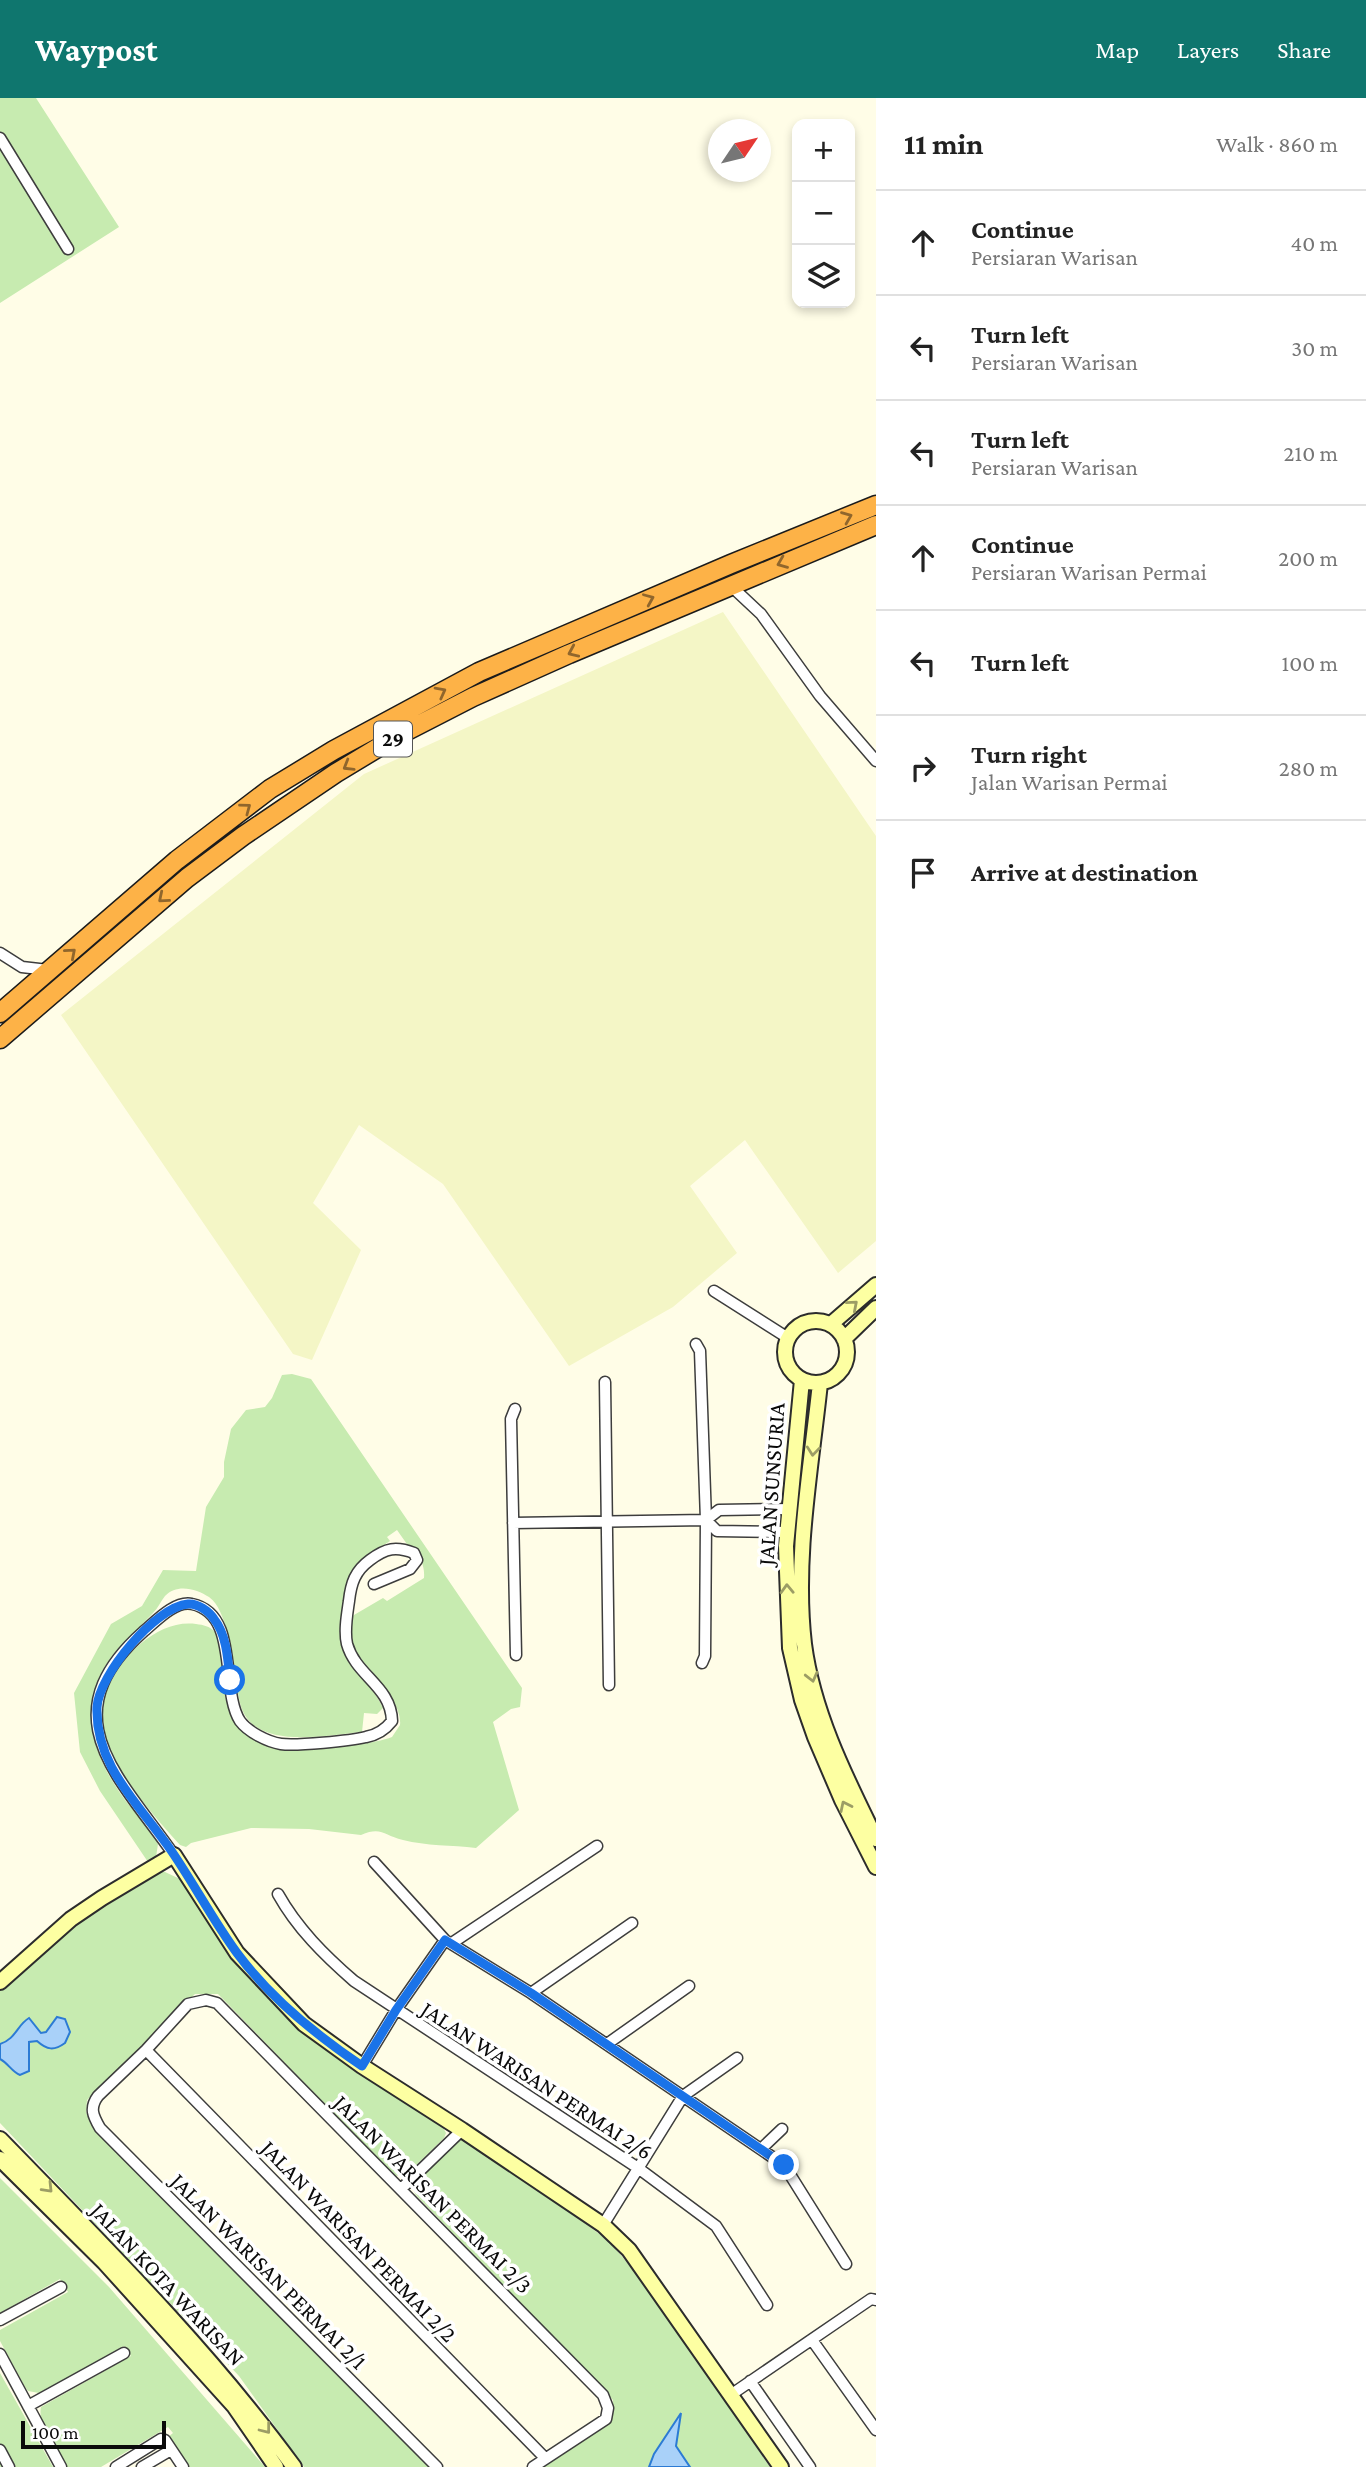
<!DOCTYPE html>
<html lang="en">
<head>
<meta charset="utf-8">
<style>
	body { margin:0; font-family:"Crimson Pro",serif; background:#f2f2f2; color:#222 }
	.controls { position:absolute; right:21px; top:21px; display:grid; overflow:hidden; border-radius:14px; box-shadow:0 4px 10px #0003 }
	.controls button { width:63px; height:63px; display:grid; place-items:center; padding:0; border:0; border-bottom:2px solid #e0e0e0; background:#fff; color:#222; font:35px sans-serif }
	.compass { position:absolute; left:708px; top:21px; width:63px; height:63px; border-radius:50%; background:#fff; box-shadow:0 4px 10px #0003; rotate:55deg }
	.scale { position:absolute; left:21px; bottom:18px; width:145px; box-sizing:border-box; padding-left:7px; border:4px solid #0a0a0a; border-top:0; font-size:19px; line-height:24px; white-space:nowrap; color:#0a0a0a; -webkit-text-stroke:5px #fff; paint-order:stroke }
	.stop { position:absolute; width:21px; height:21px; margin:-16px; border:5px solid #1a73e8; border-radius:50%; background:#fff }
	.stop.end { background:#1a73e8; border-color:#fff; box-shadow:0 2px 7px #0008 }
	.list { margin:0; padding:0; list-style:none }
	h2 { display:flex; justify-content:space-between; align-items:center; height:91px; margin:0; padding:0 28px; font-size:30px }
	h2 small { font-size:23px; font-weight:400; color:#767676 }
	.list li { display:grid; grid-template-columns:46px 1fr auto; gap:21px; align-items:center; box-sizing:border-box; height:105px; padding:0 28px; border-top:2px solid #e0e0e0 }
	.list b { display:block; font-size:26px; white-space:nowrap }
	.list p { margin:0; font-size:23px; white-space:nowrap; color:#767676 }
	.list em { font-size:23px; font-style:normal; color:#767676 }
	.icon { flex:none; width:38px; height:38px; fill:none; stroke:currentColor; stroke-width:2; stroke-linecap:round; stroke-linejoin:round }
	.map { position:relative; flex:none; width:876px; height:2369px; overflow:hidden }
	header { display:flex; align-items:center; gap:42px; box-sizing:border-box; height:98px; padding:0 35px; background:#0f766e; color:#fff }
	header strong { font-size:33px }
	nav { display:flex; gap:38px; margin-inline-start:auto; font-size:24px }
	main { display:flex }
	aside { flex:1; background:#fff }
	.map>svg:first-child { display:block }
</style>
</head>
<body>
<header>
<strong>Waypost</strong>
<nav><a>Map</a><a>Layers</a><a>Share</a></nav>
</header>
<main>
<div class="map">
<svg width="876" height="2369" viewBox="0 0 876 2369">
	<rect width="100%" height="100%" fill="#fffde7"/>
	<path fill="#f4f6c6" d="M723,514L876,738V1143L838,1175L745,1042L690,1088L737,1155L673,1209L569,1268L443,1086L359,1027L313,1105L361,1152L312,1262L293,1256L61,917L364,676Z"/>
	<path fill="#c7ebb0" d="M0,0H36L119,129L0,205Z
		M292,1276L311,1281L522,1590L520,1609L511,1611L493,1624L519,1712L476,1750C452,1747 426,1748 403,1742C384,1738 382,1728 361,1737L309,1731L251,1730L191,1745L186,1749L180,1747C154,1718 113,1673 105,1635C102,1620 102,1602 109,1588C123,1556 159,1521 196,1526C204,1527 209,1528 215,1534C227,1560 221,1592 233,1618C240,1633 254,1643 269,1648C292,1655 370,1648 392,1639L400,1627C404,1590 328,1551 354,1517L383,1500L387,1503L424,1480C425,1467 420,1459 413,1448L409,1449L397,1432L387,1439L390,1443C378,1451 365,1459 355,1469C344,1483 336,1536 344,1553C354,1574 374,1589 383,1610L377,1616L364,1615L362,1634C325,1637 252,1654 240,1605C234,1581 235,1555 227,1532C223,1521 219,1506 209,1499C197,1491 177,1485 165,1498C161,1503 158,1510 153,1515C141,1528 128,1540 116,1553C77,1600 88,1648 120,1695C131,1712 149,1727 158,1746L156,1759L148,1764L100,1693L80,1654L74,1595L111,1526L142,1508L163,1472L196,1473L206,1409L224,1379V1364L231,1331L246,1312L265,1309L272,1300L282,1277Z
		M153,1774H165L180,1781L231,1859L294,1924L441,2026L446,2035L444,2040L407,2076L395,2078L218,1896H195L87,2002L86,2014L93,2030L429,2369H304L239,2278L0,2025V1890L53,1840Z
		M462,2042L471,2045L568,2112L611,2145L655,2199L770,2369H542L611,2323L613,2302L415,2096L413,2089L417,2082L456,2043Z
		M0,2080L109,2189L265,2369H189L168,2339L173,2335L168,2329L101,2369H66C58,2353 37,2328 41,2309L131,2258L124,2248L39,2295L28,2293L25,2289L0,2243V2232L68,2194L60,2181L0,2215Z
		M0,2275L53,2369H0Z"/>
	<path fill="#a9d1f9" stroke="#2c7bd4" stroke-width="2" d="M57,1919L65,1921L70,1934L65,1945C54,1953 47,1952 37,1943L29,1944V1973L20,1977C12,1974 8,1965 0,1961V1946C16,1941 17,1927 29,1920L41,1935L46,1934Z
		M681,2315L676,2348L690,2369H649L654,2356Z"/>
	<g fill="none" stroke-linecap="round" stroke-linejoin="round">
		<defs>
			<path id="street" d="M0,40L68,151
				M730,487L761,516L820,598L876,663
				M0,855L22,869L48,872
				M714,1193L788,1240
				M696,1246L700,1253L706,1422L705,1558L702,1565
				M605,1284L609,1587
				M515,1311L511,1321L516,1557
				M706,1422L717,1433L787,1434
				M513,1425L706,1422L719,1412L789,1411
				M174,1757C120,1679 48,1619 143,1534C155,1524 175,1502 192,1506C240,1516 220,1592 240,1623C248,1634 268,1644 281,1646C296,1648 350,1643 366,1639C377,1637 385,1632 392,1623C391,1588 356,1578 347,1546C344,1533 347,1517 349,1503C351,1485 355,1473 370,1462C386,1450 396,1448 414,1455L417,1462L410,1471L374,1486
				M374,1764L445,1842L531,1895L784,2067L846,2166
				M278,1796C297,1830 324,1857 354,1883L638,2070L716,2128L767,2207
				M452,1845L597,1748
				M531,1895L632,1825
				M607,1946L689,1888
				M146,1952L545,2360
				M362,1968L396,1912L445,1842
				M761,2051L782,2031
				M401,2091L462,2032
				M603,2127L683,1998L737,1960
				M0,2222L61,2189
				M812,2242L876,2332
				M0,2256L61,2369
				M750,2283L810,2369
				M732,2296L871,2201L876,2202
				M28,2308L124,2255
				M0,2352L9,2369
				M116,2369L161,2341L165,2342L183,2369
				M142,2369L171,2352
				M437,2369L100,2030C93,2018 89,2010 98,1998L146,1952L188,1906L206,1902L217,1905L603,2297L608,2310L606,2321L533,2369"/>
			<path id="secondary" d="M785 1254a31 31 0 1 1 62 0a31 31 0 1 1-62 0Z
				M831,1226L876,1187
				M844,1241L876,1210
				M802,1282L786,1448L790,1550L802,1602L815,1639L842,1702L876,1769
				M820,1285C811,1371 794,1460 804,1546C813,1615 846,1680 876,1741
				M0,1884L71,1821L102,1800L174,1757L237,1855L304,1926L362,1968L462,2032L603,2127L629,2152L781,2369
				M0,2041C102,2146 207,2250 294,2369
				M0,2061L104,2164L234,2308L276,2369"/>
			<path id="highway" d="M0,915L177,762L270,691L334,652L479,574L731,466L876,407
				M0,941L187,780L243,738L336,675L399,637L473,599L569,556L876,427"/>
		</defs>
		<use href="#street" stroke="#3d3d3d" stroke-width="13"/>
		<use href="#secondary" stroke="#2c2c2c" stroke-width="18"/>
		<use href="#highway" stroke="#1b1b1b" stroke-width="21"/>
		<use href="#street" stroke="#fff" stroke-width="10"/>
		<use href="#secondary" stroke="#fdffa2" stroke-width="14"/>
		<use href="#highway" stroke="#fdb247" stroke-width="18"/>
	</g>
	<defs><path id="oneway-chevron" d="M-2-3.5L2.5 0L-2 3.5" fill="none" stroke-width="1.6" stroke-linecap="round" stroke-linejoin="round" transform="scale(1.75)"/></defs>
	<g stroke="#90662c">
		<use href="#oneway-chevron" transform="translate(847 419) rotate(-22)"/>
		<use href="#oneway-chevron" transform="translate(782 465) rotate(158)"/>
		<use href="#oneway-chevron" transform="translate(649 501) rotate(-23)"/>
		<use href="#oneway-chevron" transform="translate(573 554) rotate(156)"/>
		<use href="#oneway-chevron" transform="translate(441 594) rotate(-28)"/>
		<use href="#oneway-chevron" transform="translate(348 668) rotate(149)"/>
		<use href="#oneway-chevron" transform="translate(246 710) rotate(-37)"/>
		<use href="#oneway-chevron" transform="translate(163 800) rotate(140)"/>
		<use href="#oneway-chevron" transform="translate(71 855) rotate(-41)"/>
	</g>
	<g stroke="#9c9d65">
		<use href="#oneway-chevron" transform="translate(853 1207) rotate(-41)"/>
		<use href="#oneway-chevron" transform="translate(813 1353) rotate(96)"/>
		<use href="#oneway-chevron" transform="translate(787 1491) rotate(-92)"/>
		<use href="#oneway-chevron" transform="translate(812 1579) rotate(76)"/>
		<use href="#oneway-chevron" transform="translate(845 1708) rotate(-116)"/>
		<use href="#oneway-chevron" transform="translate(48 2090) rotate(46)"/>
		<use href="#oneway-chevron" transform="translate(266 2331) rotate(52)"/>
	</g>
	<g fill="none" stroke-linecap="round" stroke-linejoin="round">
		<path stroke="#1a73e8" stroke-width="9" d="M230,1582C228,1563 227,1537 214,1521C209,1513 197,1505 188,1506C155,1509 99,1577 97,1609C95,1667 137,1704 168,1748C192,1782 212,1821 237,1855C271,1901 316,1937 362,1968L396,1912L445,1842L531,1895L784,2067"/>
	</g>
	<g text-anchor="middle" stroke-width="7" stroke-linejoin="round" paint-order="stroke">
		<rect fill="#fff" stroke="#545454" stroke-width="2" x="374" y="623.5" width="38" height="35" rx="5"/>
		<g font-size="21" font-weight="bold" fill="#0a0a0a">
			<text x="393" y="648">29</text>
		</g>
		<g font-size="23" fill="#0a0a0a" stroke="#fff">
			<text transform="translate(771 1386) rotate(-86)" y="8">JALAN SUNSURIA</text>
			<text transform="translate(537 1982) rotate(33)" y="8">JALAN WARISAN PERMAI 2/6</text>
			<text transform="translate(433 2096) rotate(45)" y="8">JALAN WARISAN PERMAI 2/3</text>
			<text transform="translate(359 2143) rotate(46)" y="8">JALAN WARISAN PERMAI 2/2</text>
			<text transform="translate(269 2173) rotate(45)" y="8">JALAN WARISAN PERMAI 2/1</text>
			<text transform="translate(168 2186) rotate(47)" y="8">JALAN KOTA WARISAN</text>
		</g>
	</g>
</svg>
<div class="controls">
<button>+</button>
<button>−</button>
<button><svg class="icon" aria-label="layers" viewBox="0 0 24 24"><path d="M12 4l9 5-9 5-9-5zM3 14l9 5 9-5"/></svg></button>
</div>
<svg class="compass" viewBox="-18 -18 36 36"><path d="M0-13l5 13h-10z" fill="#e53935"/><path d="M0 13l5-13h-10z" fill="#767676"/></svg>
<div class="scale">100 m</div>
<div class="stop" style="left:230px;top:1582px"></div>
<div class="stop end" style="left:784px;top:2067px"></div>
</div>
<aside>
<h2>11 min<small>Walk · 860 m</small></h2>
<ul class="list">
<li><svg class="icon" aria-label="ahead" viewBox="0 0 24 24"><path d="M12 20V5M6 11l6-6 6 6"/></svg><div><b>Continue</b><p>Persiaran Warisan</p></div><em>40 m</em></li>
<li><svg class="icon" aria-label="left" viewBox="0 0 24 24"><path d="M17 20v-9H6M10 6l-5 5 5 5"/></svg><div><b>Turn left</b><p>Persiaran Warisan</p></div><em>30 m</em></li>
<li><svg class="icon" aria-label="left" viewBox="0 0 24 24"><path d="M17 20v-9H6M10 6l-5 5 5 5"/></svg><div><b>Turn left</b><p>Persiaran Warisan</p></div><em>210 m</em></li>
<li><svg class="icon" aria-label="ahead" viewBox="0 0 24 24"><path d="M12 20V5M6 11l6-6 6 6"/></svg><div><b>Continue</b><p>Persiaran Warisan Permai</p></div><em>200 m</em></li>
<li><svg class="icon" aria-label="left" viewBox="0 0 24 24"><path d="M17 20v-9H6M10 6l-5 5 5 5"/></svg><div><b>Turn left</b></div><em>100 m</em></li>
<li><svg class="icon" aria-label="right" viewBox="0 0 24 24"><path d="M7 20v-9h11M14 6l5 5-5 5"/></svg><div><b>Turn right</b><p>Jalan Warisan Permai</p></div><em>280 m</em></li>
<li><svg class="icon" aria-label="arrive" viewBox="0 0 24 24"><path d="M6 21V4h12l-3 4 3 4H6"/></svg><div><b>Arrive at destination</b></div></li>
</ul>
</aside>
</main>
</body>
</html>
